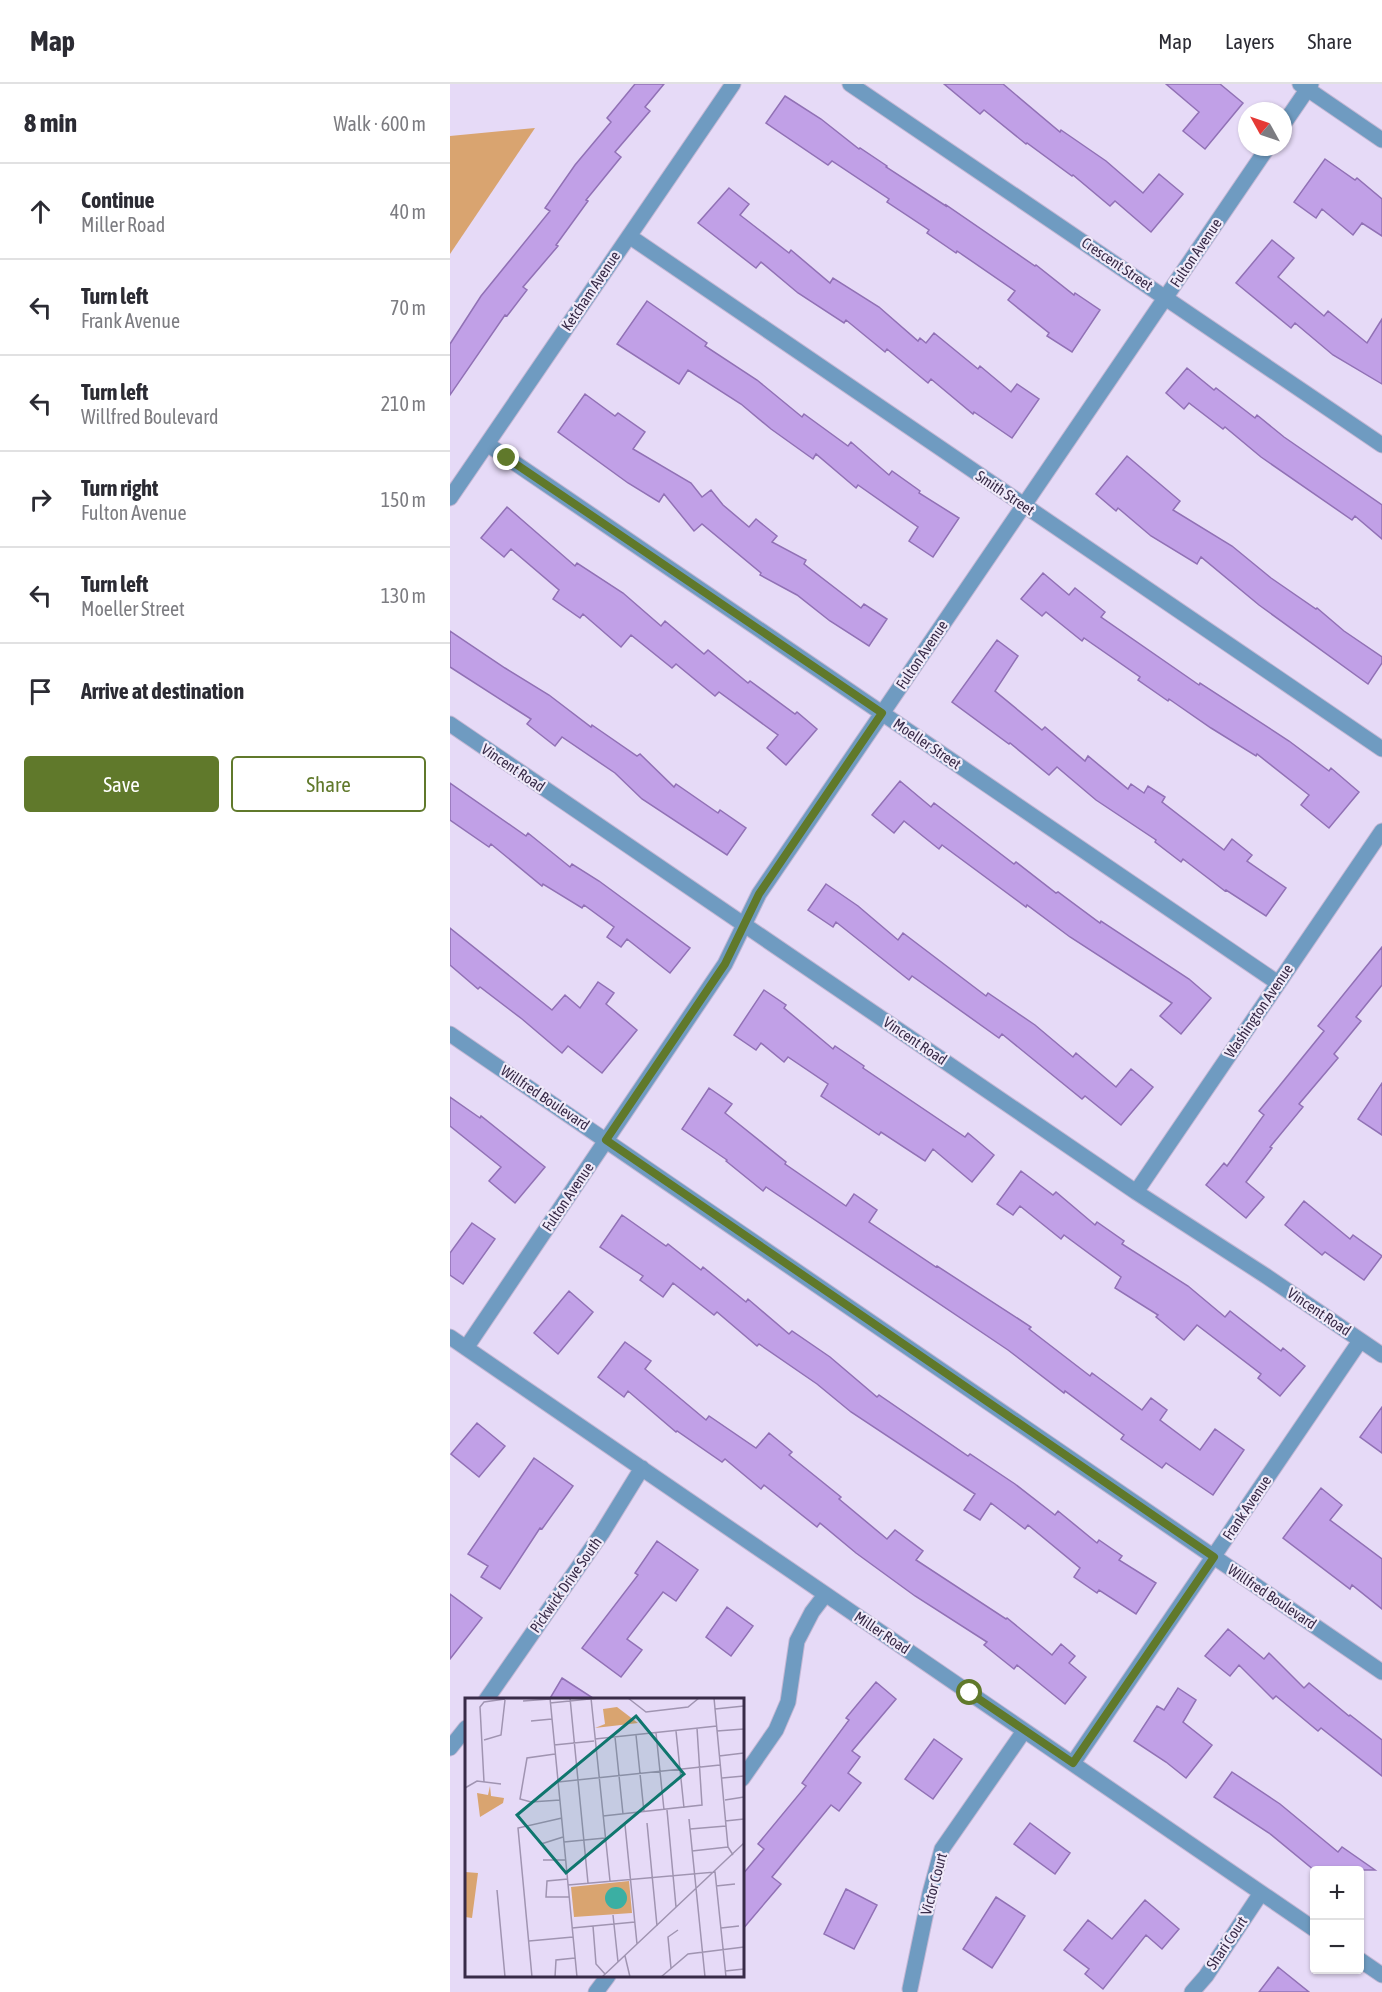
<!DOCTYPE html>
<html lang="en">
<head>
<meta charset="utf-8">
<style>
	body { margin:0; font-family:"Asap Condensed",sans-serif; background:#f7f7f7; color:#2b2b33 }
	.controls { position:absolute; right:18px; bottom:18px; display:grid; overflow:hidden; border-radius:6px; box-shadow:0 2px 4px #0004 }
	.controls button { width:54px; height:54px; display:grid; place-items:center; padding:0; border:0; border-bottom:2px solid #e1e1e2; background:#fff; color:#2b2b33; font:30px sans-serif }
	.compass { position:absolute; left:788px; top:18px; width:54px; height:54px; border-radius:50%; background:#fff; box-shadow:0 2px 4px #0004; rotate:310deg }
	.stop { position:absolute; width:18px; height:18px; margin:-14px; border:4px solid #60792b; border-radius:50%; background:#fff }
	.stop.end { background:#60792b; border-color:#fff; box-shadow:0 2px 6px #0008 }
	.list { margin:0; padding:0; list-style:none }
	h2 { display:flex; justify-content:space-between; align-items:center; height:78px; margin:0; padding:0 24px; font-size:26px }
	h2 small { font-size:20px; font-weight:400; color:#7c7c81 }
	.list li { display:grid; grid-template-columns:39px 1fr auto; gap:18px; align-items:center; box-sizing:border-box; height:96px; padding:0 24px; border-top:2px solid #e1e1e2 }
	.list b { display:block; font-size:22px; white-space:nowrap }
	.list p { margin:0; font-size:20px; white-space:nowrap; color:#7c7c81 }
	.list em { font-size:20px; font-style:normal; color:#7c7c81 }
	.actions { display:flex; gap:12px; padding:18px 24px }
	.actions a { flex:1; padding:14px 0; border:2px solid #60792b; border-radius:6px; text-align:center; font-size:21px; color:#60792b }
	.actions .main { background:#60792b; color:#fff }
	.icon { flex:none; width:33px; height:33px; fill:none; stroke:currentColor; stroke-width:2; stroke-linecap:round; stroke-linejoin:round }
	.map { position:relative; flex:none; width:932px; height:1908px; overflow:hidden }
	header { display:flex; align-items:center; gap:36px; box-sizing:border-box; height:84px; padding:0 30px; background:#fff; border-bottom:2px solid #e1e1e2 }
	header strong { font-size:28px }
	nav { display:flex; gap:33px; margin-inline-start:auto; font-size:21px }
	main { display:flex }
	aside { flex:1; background:#fff }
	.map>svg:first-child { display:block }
</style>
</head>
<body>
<header>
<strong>Map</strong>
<nav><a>Map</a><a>Layers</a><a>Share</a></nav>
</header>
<main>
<aside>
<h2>8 min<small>Walk · 600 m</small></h2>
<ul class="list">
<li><svg class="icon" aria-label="ahead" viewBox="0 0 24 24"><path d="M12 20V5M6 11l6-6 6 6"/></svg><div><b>Continue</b><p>Miller Road</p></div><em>40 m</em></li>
<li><svg class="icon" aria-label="left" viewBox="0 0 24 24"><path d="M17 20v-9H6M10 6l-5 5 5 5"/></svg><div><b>Turn left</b><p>Frank Avenue</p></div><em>70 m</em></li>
<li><svg class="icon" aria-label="left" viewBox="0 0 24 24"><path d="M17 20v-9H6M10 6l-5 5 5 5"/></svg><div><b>Turn left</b><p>Willfred Boulevard</p></div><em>210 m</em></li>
<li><svg class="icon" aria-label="right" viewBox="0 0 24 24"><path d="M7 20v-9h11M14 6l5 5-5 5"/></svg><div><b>Turn right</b><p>Fulton Avenue</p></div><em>150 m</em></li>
<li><svg class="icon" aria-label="left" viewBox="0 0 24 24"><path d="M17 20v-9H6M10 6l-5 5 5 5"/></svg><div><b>Turn left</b><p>Moeller Street</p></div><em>130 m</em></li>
<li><svg class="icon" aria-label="arrive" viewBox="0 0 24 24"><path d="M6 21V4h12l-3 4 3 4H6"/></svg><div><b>Arrive at destination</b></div></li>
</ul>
<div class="actions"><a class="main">Save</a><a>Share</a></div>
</aside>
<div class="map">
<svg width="932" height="1908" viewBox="0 0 932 1908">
	<rect width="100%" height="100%" fill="#e6daf7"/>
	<path fill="#d9a470" d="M85,44L0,170V52Z"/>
	<path fill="#c1a0e7" stroke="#9171b5" stroke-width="1.5" d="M185,0H214L195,23L200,27L165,68L171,73L136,116L138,117L106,161L108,162L73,203L77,206L57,232L55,231L0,311V260L31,212L100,127L95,124L125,81L161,38L157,34Z
		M494,0H553L610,48L611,46L656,77L693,109L709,90L733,110L701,148L665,117L660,122L623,91L622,92L577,59L576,60L534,26L530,30Z
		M716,0H770L793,19L755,65L733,47L749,28Z
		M335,12L371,35L409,65L410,64L437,82L436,83L496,122V121L585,182L586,181L624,211L625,209L650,226L622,268L597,252L599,249L558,216L565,207L507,167L506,169L477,149L479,146L437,118L439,115L382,77L378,81L316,39Z
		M875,75L905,96L907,94L932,115V152L912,139L903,151L872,125L866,134L844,118Z
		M279,104L299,120L290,131L339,169L341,166L380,199L383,194L429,223L468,257L470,254L476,259L484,249L528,285L530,282L561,308L567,300L589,315L562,354L524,328L523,330L481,295L478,299L437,265L435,268L396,236L394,239L348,209L311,178L306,184L248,139Z
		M822,156L844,174L828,193L874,232L878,227L917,259L932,235V300L883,271L845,239L841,244L786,199Z
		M197,217L257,259L255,262L307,296L352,333L354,330L398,362L401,358L439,391L442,387L470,407L469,409L509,434L483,473L459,457L468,443L408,401L406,404L366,370L363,375L321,345L291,320L238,286L229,300L167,260Z
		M737,284L764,306L766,304L805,334L807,331L834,353L932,421V455L905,432L902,436L811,373L775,343L773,345L739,319L734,325L716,309Z
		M135,310L165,332L168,329L195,348L183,365L241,399L252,413L261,406L273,421L299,443L306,435L327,452L322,458L356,476L354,480L411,524L414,520L437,535L419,562L380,537L347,511L310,491L311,489L252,440L244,447L214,410L209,418L178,399L108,348Z
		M677,372L730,417L723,426L782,462L821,494L866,525L867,524L894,547L932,573V579L918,600L809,521L751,473L747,480L701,452L668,424L666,427L646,410Z
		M57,423L125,482L127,479L173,509L211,542L215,537L254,570L258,566L298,599L300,597L345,630L347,628L367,645L336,681L317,664L328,651L269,608L265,612L226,580L222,584L181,551L171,563L133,530L130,534L103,515L109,506L61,465L54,473L31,454Z
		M593,489L619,511L625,504L655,528L651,533L749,601L750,599L839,657L879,687L881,684L909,708L879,744L851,721L859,711L807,670L806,672L761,644L719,615L718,617L688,596L690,593L634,554L632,557L596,528L592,532L571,515Z
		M0,547L55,584L99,611L141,643L142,641L187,672L190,670L224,703L226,700L268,729L270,726L296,744L277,771L192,715L165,689L112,653L105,662L77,640L81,635L0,583Z
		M547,556L568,572L545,607L592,646L595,643L635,677L638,672L678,705L681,700L694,709L698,702L715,713L712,718L774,766L782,755L802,771L797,777L836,804L816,832L776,806L775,807L733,775L731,778L705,758L706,756L646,716L607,683L599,691L560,659L559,660L502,618Z
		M450,697L481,723L484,719L564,780L566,778L606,809L608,808L650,839L651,837L739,895L761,914L731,950L710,932L722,919L620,853L577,821L576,823L492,761L489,765L454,737L444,749L422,731Z
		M0,699L76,752L78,749L120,783L122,780L149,797L240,864L220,889L177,855L171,863L157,853L164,843L134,821L132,824L93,800L92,802L41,760L39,763L0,736Z
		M376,800L408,822L448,856L453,849L536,912L538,909L585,941L623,973L626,969L666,1003L681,985L703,1003L671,1041L635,1012L632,1015L552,950L549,954L462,892L459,896L386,838L383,843L358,826Z
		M0,844L102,926L115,911L130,924L148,898L164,909L156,920L187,946L152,989L118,962L112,969L72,935L30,903L28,905L0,881Z
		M932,863V901L906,933L911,937L884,970L888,974L849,1020L853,1023L820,1063L822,1064L796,1098L814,1113L796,1134L756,1101L774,1079L777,1082L814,1031L809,1027L874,947L868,942Z
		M314,906L336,921L334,924L383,965L385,962L414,982L413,984L515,1053L518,1049L544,1071L522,1098L483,1065L475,1077L431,1048L429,1051L371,1012L378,1000L338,973L334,978L311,959L306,966L284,951Z
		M932,999V1051L908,1035Z
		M259,1004L282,1020L275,1029L336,1078L335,1080L396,1122L404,1110L427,1126L419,1138L486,1183L487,1182L581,1243L579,1245L640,1292L642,1289L692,1326L701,1314L717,1326L710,1336L750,1366L765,1345L794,1366L763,1411L716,1379L712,1384L671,1355L674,1351L615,1307L614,1309L558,1266L316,1103L313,1107L276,1077L277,1076L232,1045Z
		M0,1013L30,1034L31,1032L95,1083L65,1119L39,1097L51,1083L0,1042Z
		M571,1087L603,1111L606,1108L645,1141L647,1138L674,1157L672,1160L738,1202L775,1233L780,1227L831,1267L833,1264L855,1282L830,1312L808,1294L811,1290L747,1241L734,1256L706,1233L708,1231L665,1204L671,1193L614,1151L611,1155L570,1122L563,1131L547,1120Z
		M854,1117L900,1155L903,1151L932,1172L914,1196L875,1168L872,1171L835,1141Z
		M172,1131L216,1162L218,1160L251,1186L253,1183L296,1218L298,1215L339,1250L342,1247L380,1273L427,1313L429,1311L518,1372L520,1370L565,1400L605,1431L608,1427L647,1459L649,1456L672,1472L669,1476L706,1499L686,1530L649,1506L647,1509L624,1493L630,1484L578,1441L575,1445L541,1419L530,1436L514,1426L525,1410L401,1328L367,1300L309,1260L307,1262L267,1228L264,1231L223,1199L213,1213L190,1196L193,1192L150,1163Z
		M22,1139L45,1155L13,1200L0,1191V1169Z
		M119,1207L143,1228L108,1270L84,1249Z
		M175,1258L201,1277L195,1285L256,1336L259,1332L306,1364L319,1349L342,1368L339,1371L391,1413L389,1415L437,1455L445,1446L473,1467L466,1476L556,1535L557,1534L602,1571L611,1560L625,1572L619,1579L636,1593L615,1620L567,1581L564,1585L534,1561L537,1558L465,1512L406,1469L370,1439L367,1443L314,1401L311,1405L275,1375L272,1378L227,1347L226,1348L178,1307L174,1313L148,1293Z
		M932,1323V1369L910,1353Z
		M27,1339L55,1362L29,1393L1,1370Z
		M84,1374L123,1402L92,1445L90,1444L50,1505L31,1493L38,1482L18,1470Z
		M871,1404L892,1421L880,1436L932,1475V1525L902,1501L900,1505L833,1454Z
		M207,1457L248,1486L226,1517L213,1508L177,1555L192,1566L171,1593L132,1564L188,1491L185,1489Z
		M0,1510L32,1534L0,1575Z
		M277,1523L303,1542L281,1572L256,1553Z
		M778,1545L814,1575L819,1569L854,1604L859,1599L899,1632L900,1631L932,1656V1692L871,1644L868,1647L826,1612L823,1615L789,1581L780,1592L755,1572Z
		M112,1594L146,1616H99Z
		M426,1598L446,1615L402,1667L410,1673L398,1689L411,1699L389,1727L381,1721L322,1793L331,1800L292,1846V1791L314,1765L308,1760L356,1702L352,1699L399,1636L396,1634Z
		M728,1604L746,1616L733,1638L762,1661L736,1694L716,1678L684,1657L707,1622L714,1626Z
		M484,1655L512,1675L483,1715L455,1695Z
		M782,1688L830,1720L888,1768L892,1763L925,1786H864L819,1749L764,1713Z
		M580,1739L620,1769L605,1790L564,1760Z
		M396,1805L427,1821L404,1865L374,1850Z
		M546,1813L575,1832L542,1884L513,1865Z
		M695,1816L729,1845L712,1865L696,1851L653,1905L635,1890L639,1885L614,1866L638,1836L662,1855Z
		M828,1883L859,1908H809Z"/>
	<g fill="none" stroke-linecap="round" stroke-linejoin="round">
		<defs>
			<path id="street" d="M400,0L932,361
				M850,0L932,56
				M833,41L861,0
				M179,152L932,665
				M37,360L828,899
				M0,414L283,0
				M0,640L686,1108L816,1192L932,1271
				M0,950L932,1588
				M686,1108L932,747
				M0,1253L864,1845
				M16,1264L275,880L309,810L818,63
				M36,1616L152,1449L192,1384
				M0,1664L16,1644
				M623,1679L910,1257
				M292,1695L326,1646L338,1618L347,1557L362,1528L375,1511
				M910,1876L932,1891
				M460,1905L480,1809L492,1765L574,1647
				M146,1908L158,1892
				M742,1908L756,1892L811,1809"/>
		</defs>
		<use href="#street" stroke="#c3b7d4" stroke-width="17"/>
		<use href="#street" stroke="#6f9bc1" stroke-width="15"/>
	</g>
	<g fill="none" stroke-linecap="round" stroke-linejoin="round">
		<path stroke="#60792b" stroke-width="8" d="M57,374L432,629L309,810L275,880L156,1056L764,1473L623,1679L520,1609"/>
	</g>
	<g text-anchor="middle" stroke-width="4.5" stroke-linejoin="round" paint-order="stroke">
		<g font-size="15" fill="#382b48" stroke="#f0eaf9">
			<text transform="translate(746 169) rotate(-56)" y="5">Fulton Avenue</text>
			<text transform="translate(667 180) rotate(34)" y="5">Crescent Street</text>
			<text transform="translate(141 207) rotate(-56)" y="5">Ketcham Avenue</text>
			<text transform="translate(555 409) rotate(34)" y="5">Smith Street</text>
			<text transform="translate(472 571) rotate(-56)" y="5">Fulton Avenue</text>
			<text transform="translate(477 660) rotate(34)" y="5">Moeller Street</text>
			<text transform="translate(63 684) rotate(34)" y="5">Vincent Road</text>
			<text transform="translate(809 927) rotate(-56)" y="5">Washington Avenue</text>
			<text transform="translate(465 957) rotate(34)" y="5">Vincent Road</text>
			<text transform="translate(95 1014) rotate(34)" y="5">Willfred Boulevard</text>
			<text transform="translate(118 1113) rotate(-56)" y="5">Fulton Avenue</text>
			<text transform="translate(869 1228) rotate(34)" y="5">Vincent Road</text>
			<text transform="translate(797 1424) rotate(-56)" y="5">Frank Avenue</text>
			<text transform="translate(116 1501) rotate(-55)" y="5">Pickwick Drive South</text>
			<text transform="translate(822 1513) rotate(34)" y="5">Willfred Boulevard</text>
			<text transform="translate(432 1549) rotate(34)" y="5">Miller Road</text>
			<text transform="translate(484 1800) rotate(-75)" y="5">Victor Court</text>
			<text transform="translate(777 1859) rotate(-56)" y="5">Shari Court</text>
		</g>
	</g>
	<g transform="translate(15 1614)">
		<rect width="279" height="279" fill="#e6daf7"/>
		<path d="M152,9L173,25L130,30L140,26L138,11ZM25,88L26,98L39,100L38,105L15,119L12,95L23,97ZM0,174L13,175L7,220L0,219ZM164,183L167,215L109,219L106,189Z" fill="#d9a470"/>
		<path d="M140 200a11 11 0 1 1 22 0a11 11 0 1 1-22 0Z" fill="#3bafa3"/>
		<path fill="none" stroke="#a094b1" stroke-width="1.5" d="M85,0L112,279M105,0L123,185M126,0L145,183M163,0L181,14L223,9L234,0M249,0L263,149L268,157M58,3L85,1M85,5L134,0M250,11L279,8M66,23L87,21M211,33L219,110M252,33L279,31M191,35L199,112M171,37L179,114M150,39L158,116M130,41L252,28M19,42L36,37L40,2M89,47L129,43M90,56L62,60L55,101L66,104L95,102M254,58L279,55M257,80L279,78M19,84L15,9L19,4L40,1M93,84L255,67M0,90L12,83L36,86M260,102L279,99M202,112L211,209M138,118L237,107L232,30M224,121L240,279M260,123L279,121M182,125L192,228M160,127L172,246M225,131L261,128M99,144L140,140M76,146L98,139M227,153L263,149M78,162H101M103,181L82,183L81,199H104M103,187L250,174L261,279M251,188L270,186M32,192L40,279M148,217L153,264M128,228L131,266L140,276M107,230L170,224M256,230L274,228M64,243L108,239M160,258L165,279M206,270L203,239L213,232M260,273L279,271M67,279L53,130L97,120M90,279L91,262L110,260M137,279L279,145M196,279L223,256L279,249"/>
		<path fill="#0f766e" fill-opacity="0.15" stroke="#0f766e" stroke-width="3" d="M171,18L219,76L101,175L52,117Z"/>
		<rect width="279" height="279" fill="none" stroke="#382b48" stroke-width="3"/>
	</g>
</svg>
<div class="controls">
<button>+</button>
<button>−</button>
</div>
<svg class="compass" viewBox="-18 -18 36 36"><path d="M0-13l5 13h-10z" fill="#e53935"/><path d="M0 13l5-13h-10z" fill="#7c7c81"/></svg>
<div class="stop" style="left:520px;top:1609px"></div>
<div class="stop end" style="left:57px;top:374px"></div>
</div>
</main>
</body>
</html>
